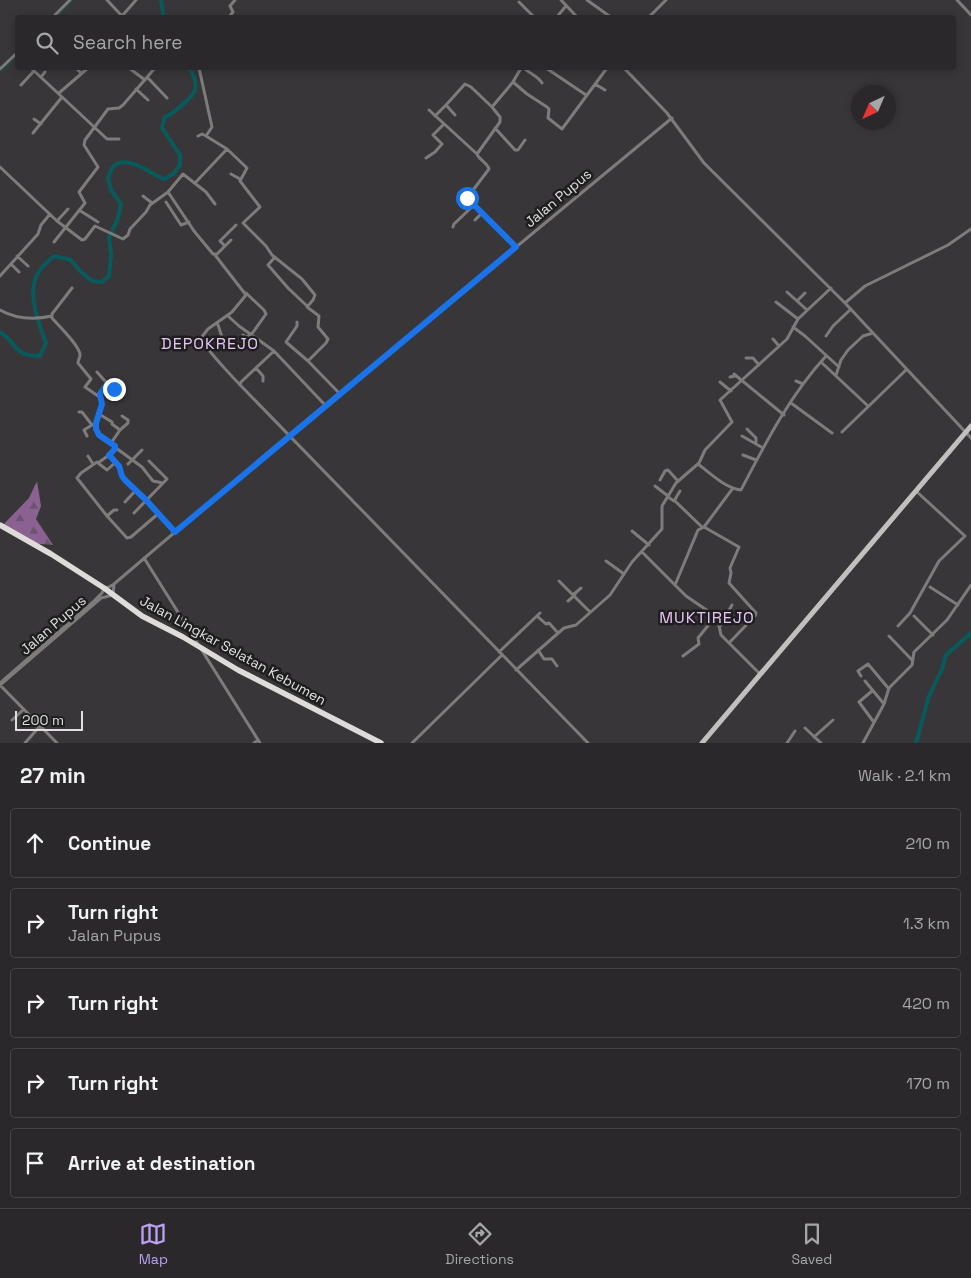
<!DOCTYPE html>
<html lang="en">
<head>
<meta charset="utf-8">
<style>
	body { margin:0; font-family:"Space Grotesk",sans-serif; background:#363436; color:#f1f3f6 }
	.compass { position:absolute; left:851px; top:85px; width:45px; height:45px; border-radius:50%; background:#2a282a; box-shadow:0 2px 8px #0003; rotate:224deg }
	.scale { position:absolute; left:15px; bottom:12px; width:68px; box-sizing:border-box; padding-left:5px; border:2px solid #e1e0e1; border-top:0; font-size:14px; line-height:18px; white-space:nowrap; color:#e1e0e1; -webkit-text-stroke:4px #1f1e1f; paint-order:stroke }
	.stop { position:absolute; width:15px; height:15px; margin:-11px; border:4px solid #1a73e8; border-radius:50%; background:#fff }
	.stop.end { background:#1a73e8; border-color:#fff; box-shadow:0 1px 5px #0008 }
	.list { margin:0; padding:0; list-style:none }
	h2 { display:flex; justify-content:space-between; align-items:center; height:65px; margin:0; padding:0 20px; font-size:21px }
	h2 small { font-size:16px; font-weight:400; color:#a5a6a8 }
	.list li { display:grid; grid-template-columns:32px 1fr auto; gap:15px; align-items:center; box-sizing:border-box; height:70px; margin:0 10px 10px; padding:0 10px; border:1px solid #464447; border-radius:5px }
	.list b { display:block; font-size:19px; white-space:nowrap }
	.list p { margin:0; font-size:16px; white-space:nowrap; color:#a5a6a8 }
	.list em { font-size:16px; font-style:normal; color:#a5a6a8 }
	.icon { flex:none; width:28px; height:28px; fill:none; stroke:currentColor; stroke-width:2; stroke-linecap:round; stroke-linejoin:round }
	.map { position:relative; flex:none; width:971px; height:743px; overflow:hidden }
	.search { position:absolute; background:#2a282a; box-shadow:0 2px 8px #0003; left:15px; right:15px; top:15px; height:55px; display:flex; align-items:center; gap:12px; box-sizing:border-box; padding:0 18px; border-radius:5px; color:#a5a6a8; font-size:19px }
	.sheet { height:465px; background:#2a282a }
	nav { display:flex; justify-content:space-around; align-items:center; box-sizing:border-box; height:70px; border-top:1px solid #464447; background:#2a282a; font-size:14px; color:#a5a6a8 }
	nav a { display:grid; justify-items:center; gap:2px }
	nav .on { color:#bca0f2 }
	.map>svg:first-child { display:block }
</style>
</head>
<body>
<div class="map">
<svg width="971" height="743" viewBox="0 0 971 743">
	<defs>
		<pattern id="forest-firs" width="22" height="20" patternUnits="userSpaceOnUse" patternTransform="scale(1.25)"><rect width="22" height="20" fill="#8b6192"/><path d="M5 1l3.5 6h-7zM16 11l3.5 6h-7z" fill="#6b546f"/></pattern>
	</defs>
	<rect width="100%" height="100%" fill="#383638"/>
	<path fill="url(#forest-firs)" d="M37,481L41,506L36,519L53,545L29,543L1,527L29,498Z"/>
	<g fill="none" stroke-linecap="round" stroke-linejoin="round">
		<path stroke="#085b5c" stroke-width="1" d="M56,18L73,0
			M0,73L18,56"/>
		<path stroke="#085b5c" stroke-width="4" d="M161,0L164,18
			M0,332C20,345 12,356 40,356L46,343C39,324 28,297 36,277C39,269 48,261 54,256L71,260L80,271L92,281L102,282L109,276L111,255L109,237L117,221L121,204L111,190L108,178C109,175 111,169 113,167C126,153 151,174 164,179L173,174L180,165V155L162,128L165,117C173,114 192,98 195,90C197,83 193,74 189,68
			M916,743L929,696L942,669L946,655L971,633"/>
		<path stroke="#7d7c7b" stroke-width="3" d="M107,0L121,15L120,18
			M561,0L578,18
			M587,0L612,18
			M957,0L971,15
			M519,2L535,18
			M52,18L70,0
			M123,18L122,16L136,0
			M228,18L233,12L230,6L235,0
			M556,18L566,6
			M648,18L666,0
			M31,68L107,139H119
			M76,68L81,73
			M129,68L145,80
			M524,68C530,74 538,76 542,83
			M546,68L586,95
			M624,68L667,113L704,163L845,303L971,438
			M0,69L18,52
			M41,77L45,72
			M147,77L167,98
			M513,82L527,94L547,107L549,109L548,118L562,129L607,68
			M595,84L605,90
			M21,85L34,71
			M136,89L148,100
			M59,93L88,68
			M446,105L465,84L471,87L492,107
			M429,110L477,154
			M435,116L446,105L455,115
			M34,119L41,124
			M495,128L515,150H518L525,140
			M33,133L62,97
			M198,136L202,134L206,136L212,127L199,68
			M206,136L227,149L247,168L240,181L260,207L243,223L266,246L272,255L302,279L315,295L313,300L307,307L319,316L318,327L328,339L326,343L308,361
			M426,158L435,152L442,144L433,135L443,125
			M0,167L57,221L82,240L85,239L95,226L123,239L128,235L130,229L146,212L150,205L168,192L183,174L206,192L215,204
			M231,174L240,179
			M195,183L227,149
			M168,192L194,231L213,254H217L231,240
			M461,193L467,198
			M143,196L152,203
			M166,202L181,225L189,222
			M79,210L98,222
			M475,220L482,213
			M57,221L68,209
			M453,227L454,224L474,205
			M54,242L85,203L79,192L98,167L84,145L85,140L108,109L119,108L123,105L155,68
			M225,246L220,241L236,225
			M516,247L467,198L489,169C487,162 479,160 477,154L500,122V117L492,107L513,82L521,68
			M215,255L246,295L232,312L208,329L201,338C202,345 238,383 246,391L588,743
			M17,256L28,266
			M275,257L268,265L288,288L307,306
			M11,264L19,272
			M0,276L38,234L41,225L50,214
			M72,288L52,314V318C58,325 80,346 80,355C80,358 78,360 78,363L91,379L85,387L101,398
			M787,292L807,310
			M797,301L805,293
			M776,302L798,319
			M845,303L865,286L948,245L971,229
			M0,310C16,319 33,320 52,316
			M228,316L239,326L274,351L325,405
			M297,322V326L286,342L308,361L340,394
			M216,323L218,325L222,337
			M793,327L805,336L839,367
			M243,335L246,337L251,335L266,314L264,310L246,293
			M826,336L833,326L851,309
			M773,339L779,346
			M746,358H753L759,365
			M821,362L868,406
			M256,368L263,376V381
			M97,372L104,380L119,393
			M734,374L784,415
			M836,375L841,360L848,350L863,336L873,333
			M730,377L735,376
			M796,381L803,384
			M720,382L731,391
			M107,384L101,394V405L95,427L99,435L111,443L116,448L109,455L98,463L107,470L116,462
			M240,385L241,382L274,351
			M791,403L832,433
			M79,412H82L92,425
			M99,414L112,422V424L120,430
			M747,429L756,438V443
			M842,432L906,370
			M87,436L84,430L92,425L95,424
			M742,436L763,448
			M111,443L120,430L128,423V420L122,416
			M116,448L142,467L153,481L163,483
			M109,455L119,466L122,476L125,480L146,500L175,532
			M743,455L756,460
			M88,456L93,464
			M97,462L81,473L77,478L107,516L127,538L131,537L159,513
			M128,464L142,450
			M698,464C710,473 725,488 741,490C765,444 790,395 826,356
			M660,480L665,471L668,470L678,481
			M655,486L668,496
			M668,497L674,501L680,491
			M675,501L702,527
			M125,502L136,490
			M134,513L167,479L149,461
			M107,516L114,510H117
			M704,527L739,547L730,568L731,573L729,583L756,613L755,616L729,643
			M632,531L649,545
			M642,552L686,596L708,611L718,621L721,635L760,674
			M144,558L260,743
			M606,561L624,574
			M559,581L590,612
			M675,585L698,530L704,527L733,488
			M930,587L958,605
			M574,594L581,588
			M568,601L575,595
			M537,616L546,624L549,623L558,633
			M914,616L933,635
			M720,626L732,605
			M898,626L910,613L939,561L965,536L916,491
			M889,636L912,660
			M538,650L544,659H552L557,666
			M499,652L540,613
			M683,656L699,644L698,638L715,617
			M516,670L564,628L576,625L610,595L632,562L662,529V506L676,483L699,463L705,450L732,422L720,400L787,339L798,319L831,288
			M861,676L858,671L868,664L889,689
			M865,681L884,704
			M0,683L92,603L102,593L104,588L109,587L114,584L289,435L672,118
			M0,685L101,598L113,595L114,584
			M0,685L57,743
			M872,691L859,702L873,721
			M12,720L23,710
			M805,728L821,743
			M814,737L833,720
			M25,743L40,726
			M254,743L258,740
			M412,743L502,655
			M787,743L795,731
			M863,743L884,704L889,688L912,665L914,652L947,620L971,585"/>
		<path stroke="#c2c0be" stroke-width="5" d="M702,743L971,426"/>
		<path stroke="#dedbd8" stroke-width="5.5" d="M0,525L51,554L104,588L142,616L183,637L238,670L381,743"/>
	</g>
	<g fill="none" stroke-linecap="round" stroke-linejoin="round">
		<path stroke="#1a73e8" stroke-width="6" d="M114,389L107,384L100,394L102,404L96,423V429L99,435L115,446V449L109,455L119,466L122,476L125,480L146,500L175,532L516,247L467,198"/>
	</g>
	<g text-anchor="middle" stroke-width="5" stroke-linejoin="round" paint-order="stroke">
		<g font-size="14" fill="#e1e0e1" stroke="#1f1e1f">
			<text transform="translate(558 198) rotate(-40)" y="5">Jalan Pupus</text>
			<text transform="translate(53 625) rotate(-41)" y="5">Jalan Pupus</text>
			<text transform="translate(233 650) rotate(29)" y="5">Jalan Lingkar Selatan Kebumen</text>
		</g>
		<g font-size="16" letter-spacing="1" fill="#e8c4f7" stroke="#1f1e1f">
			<text x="210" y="349">DEPOKREJO</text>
			<text x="707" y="623">MUKTIREJO</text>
		</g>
	</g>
</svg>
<svg class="compass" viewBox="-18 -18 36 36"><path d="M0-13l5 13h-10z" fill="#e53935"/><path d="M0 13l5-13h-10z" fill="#a5a6a8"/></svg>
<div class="scale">200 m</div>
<div class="stop" style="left:467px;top:198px"></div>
<div class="stop end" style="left:114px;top:389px"></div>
<div class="search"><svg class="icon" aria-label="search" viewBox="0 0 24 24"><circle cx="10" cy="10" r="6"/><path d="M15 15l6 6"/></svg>Search here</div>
</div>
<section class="sheet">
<h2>27 min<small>Walk · 2.1 km</small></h2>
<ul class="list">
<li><svg class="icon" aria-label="ahead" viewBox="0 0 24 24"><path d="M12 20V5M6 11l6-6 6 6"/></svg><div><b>Continue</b></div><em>210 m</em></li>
<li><svg class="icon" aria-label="right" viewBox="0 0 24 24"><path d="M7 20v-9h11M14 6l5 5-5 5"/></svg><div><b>Turn right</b><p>Jalan Pupus</p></div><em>1.3 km</em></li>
<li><svg class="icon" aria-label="right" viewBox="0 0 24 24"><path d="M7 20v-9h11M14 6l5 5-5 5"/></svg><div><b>Turn right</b></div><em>420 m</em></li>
<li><svg class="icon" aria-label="right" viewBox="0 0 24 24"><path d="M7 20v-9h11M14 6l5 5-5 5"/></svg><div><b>Turn right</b></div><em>170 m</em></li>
<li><svg class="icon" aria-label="arrive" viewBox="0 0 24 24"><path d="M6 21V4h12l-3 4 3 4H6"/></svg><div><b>Arrive at destination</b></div></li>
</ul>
</section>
<nav>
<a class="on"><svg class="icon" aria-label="map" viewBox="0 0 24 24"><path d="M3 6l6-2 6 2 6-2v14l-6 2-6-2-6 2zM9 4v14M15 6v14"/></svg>Map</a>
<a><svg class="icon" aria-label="directions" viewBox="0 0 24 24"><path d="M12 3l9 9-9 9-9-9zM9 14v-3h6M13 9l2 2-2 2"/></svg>Directions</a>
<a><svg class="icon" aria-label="saved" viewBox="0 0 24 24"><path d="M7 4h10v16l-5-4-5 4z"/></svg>Saved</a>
</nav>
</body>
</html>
